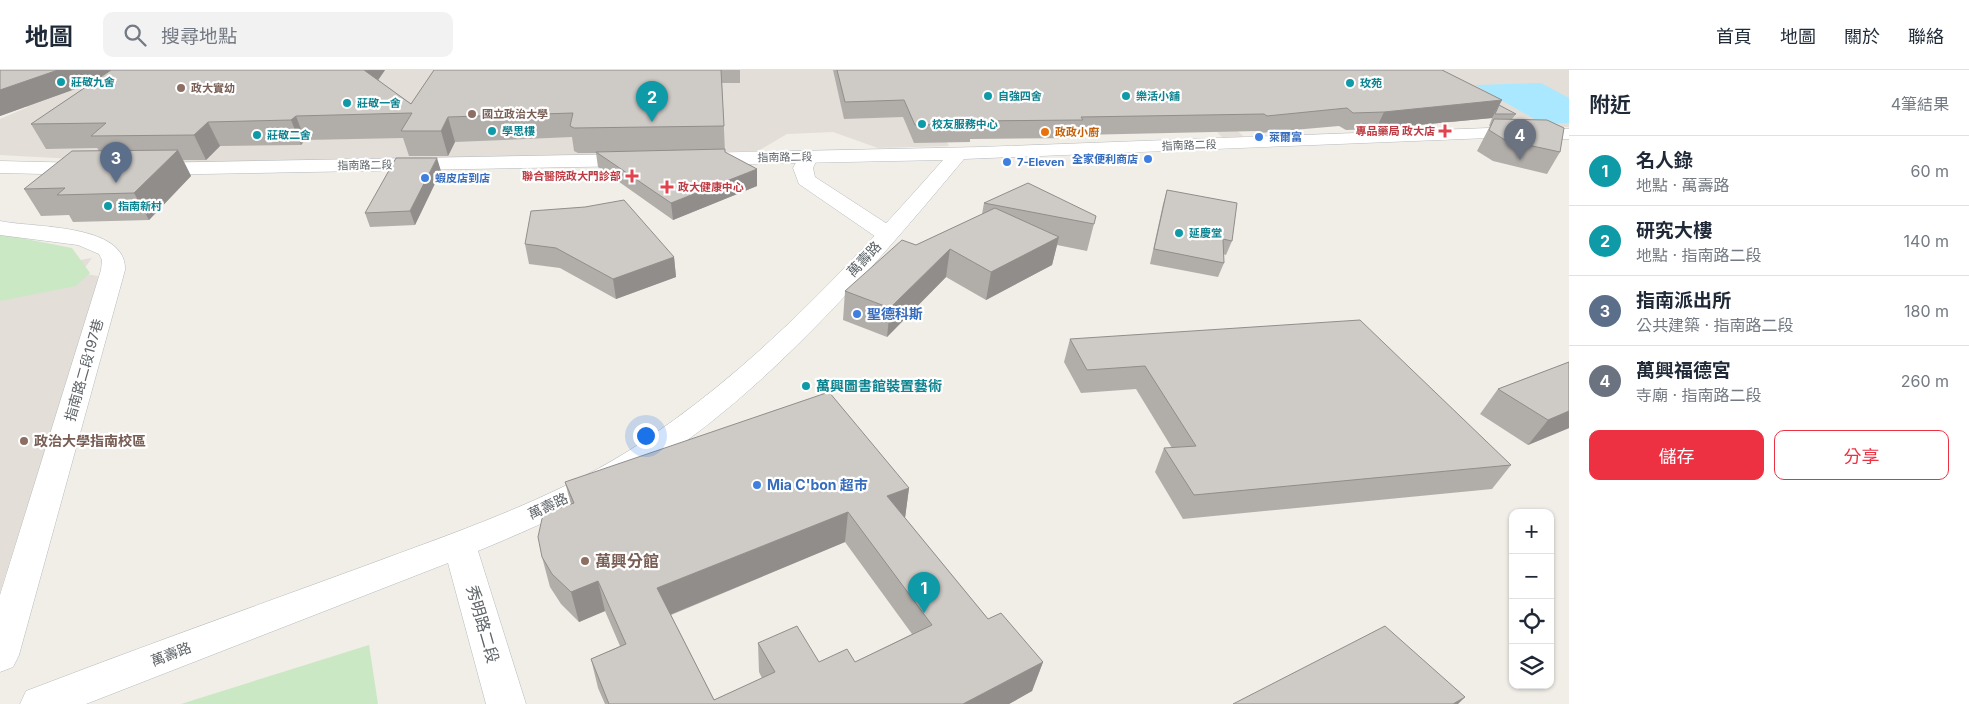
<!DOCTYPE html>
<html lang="zh-TW">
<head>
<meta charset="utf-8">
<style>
	body { margin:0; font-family:Inter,"Noto Sans TC",sans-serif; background:#f2f2f3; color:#1f2937 }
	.controls { position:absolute; right:15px; bottom:15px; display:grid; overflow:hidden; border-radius:10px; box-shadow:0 1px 4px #0004 }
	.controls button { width:45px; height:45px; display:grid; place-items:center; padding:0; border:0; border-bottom:1px solid #e0e1e3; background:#fff; color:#1f2937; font:25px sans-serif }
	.you { position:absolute; left:645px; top:365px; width:18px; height:18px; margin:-12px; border:4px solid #fff; border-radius:50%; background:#1a73e8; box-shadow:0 0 0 8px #1a73e833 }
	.badge { display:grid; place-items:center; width:32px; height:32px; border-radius:50%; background:#ed3143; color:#fff; font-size:16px; font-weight:700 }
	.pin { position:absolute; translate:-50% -41px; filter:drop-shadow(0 1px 2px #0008) }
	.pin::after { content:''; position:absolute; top:26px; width:18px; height:15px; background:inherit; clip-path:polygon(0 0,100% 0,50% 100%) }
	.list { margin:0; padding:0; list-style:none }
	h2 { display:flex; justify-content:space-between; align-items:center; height:65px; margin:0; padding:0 20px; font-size:21px }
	h2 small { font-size:16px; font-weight:400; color:#747a83 }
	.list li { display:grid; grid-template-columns:32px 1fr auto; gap:15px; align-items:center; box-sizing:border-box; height:70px; padding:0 20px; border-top:1px solid #e0e1e3 }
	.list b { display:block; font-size:19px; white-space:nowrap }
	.list p { margin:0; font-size:16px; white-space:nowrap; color:#747a83 }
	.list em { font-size:16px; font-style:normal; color:#747a83 }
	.actions { display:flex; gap:10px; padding:15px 20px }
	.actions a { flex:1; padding:11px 0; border:1px solid #ed3143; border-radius:10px; text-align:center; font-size:18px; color:#ed3143 }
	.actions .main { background:#ed3143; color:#fff }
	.icon { flex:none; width:28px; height:28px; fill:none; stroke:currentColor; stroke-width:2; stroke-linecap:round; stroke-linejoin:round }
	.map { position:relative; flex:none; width:1569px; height:634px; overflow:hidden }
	header { display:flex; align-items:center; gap:30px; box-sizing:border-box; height:70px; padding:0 25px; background:#fff; border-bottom:1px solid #e0e1e3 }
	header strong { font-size:24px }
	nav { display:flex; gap:28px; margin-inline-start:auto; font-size:18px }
	.search { width:350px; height:45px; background:#f2f2f3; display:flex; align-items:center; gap:12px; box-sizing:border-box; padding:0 18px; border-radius:10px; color:#747a83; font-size:19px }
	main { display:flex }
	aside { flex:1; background:#fff }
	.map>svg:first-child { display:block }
</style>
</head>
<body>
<header>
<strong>地圖</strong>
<div class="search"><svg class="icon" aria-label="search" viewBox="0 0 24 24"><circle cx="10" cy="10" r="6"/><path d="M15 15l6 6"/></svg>搜尋地點</div>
<nav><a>首頁</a><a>地圖</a><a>關於</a><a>聯絡</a></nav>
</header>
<main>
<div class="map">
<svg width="1569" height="634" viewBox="0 0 1569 634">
	<rect width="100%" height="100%" fill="#f1ede7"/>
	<path fill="#e3ded8" d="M0,0H1569V57L1513,59L1444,21L1202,26L1244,67L1223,68L1195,40L930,37L949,76L878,78L833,62L787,64L758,81L345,91L150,93L0,85V49L28,37L0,32Z
		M92,188L81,203L98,206L96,220L0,522V191L37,197Z"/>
	<path fill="#cae8c4" d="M0,164L72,178L90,203L76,216L0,231Z
		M369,575L378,634H181Z"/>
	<path fill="#a9e8ff" d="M1541,13L1569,28V53L1543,54L1475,15Z"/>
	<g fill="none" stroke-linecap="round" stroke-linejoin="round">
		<defs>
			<path id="minor" d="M808,81L815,83L818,87L813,98L815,107L895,159L898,164L895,169L887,171L879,169L799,114L793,98L801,83Z
				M0,151C32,158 127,153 125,200L19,585L13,597L0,602V525L101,200L102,190L99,184L78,175L0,165Z"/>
			<path id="tertiary" d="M1489,58L1569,59V69L1489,68L964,89C874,197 767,322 648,397C594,431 536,457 478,481L526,634H486L448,493L86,634H20L26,621C138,578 250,538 362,497C453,463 547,432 630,380C751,303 849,196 943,90L699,95L692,93L689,89L692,85L699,83L981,77Z
				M633,84L640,86L643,90L640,94L633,96L149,105L142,103L139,99L142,95L149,93Z
				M0,91L86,93L93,95L96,99L93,103L86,105L0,103Z"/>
		</defs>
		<use href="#minor" stroke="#b7bbbe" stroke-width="1"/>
		<use href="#tertiary" stroke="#b7bbbe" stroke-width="1"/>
		<use href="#minor" fill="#fff" fill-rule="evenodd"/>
		<use href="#tertiary" fill="#fff" fill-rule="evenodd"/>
	</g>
	<path fill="#b1aeaa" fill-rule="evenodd" d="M0,0H385L378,10L411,34L434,0H740V13H722L725,82L757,116L673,150L598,97L596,83H578L574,81L572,67L455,72L448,86H409L403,68L305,70L301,75L220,76L206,90H183L191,106L149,150L73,152L69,145L41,146L24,119L99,81L97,78L46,79L31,54L92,13L0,46Z
		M833,0H1442L1502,30L1492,48L1376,59L1346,60L1339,56L1260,63L1258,61L1079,65V68L970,69V72L914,73L903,47L844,49Z
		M1499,35L1516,44L1512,49L1560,82L1547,104L1493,91L1477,81L1490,56H1489L1492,48Z
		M441,101L415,155L370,157L365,143Z
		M1167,120L1232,171L1226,185L1223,184L1224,193L1218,207L1150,194L1163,134Z
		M984,133L1096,146L1087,181L1057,175L1052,195L986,230L946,207L887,267L843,250L845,221L916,175L982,144Z
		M525,174L674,187L676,207L616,229L560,198L529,194Z
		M1070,269L1511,395L1492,419L1183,449L1155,402L1164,378H1172L1136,319L1081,323L1064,292Z
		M1569,292V358L1528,375L1480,344L1498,319Z
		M565,412L909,418L905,448L988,549L1043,592L1032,621L1009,634H605L598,618L591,589L620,576L605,541L579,552L561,534L550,517L542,487L571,435ZM845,472L912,564L855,592H819L758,573L759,602L762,608L714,630L671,545Z"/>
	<path fill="#908d8b" d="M58,0H128L0,46V20Z
		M363,0H385L370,22Z
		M1502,30L1492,48L1376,59L1384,42Z
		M296,46L305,70L301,75L291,50Z
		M448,47L455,72L448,86L441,61Z
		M208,52L220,76L206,90L194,65Z
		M178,80L191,106L149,150L134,123Z
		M437,88L441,101L415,155L410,141Z
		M757,99V116L673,150L671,133Z
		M1059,167L1052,195L986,230L991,202Z
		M950,179L946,207L887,267L890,238Z
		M674,187L676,207L616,229L613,209Z
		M1569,341V358L1528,375L1548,350Z
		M909,418L905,448L887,426Z
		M848,442L845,472L662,548L657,518Z
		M598,511L605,541L579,552L571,522Z
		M1043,592L1032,621L1009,634H963Z
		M1465,627L1458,634H1453Z"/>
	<path fill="#cecac6" stroke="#908d8b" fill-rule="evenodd" d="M0,0H58L0,20Z
		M111,0H364L411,34L434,0H721L724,56L574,58L570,56L573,43L448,47L441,61H401L412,43L296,46L291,50L208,52L194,65L91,66L106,53L31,54Z
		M837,0H1442L1502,30L1384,42L1353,43L1347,38L1267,46L1264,44L1081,47L1083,50L971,51L972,54L915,55L904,30L845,32Z
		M1499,35L1516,44H1495Z
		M1494,49L1547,50L1564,58L1560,82L1505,70L1489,60Z
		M725,79V82L757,99L671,133L596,82Z
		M178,80L134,123L57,125L65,118L24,119L72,81Z
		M396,88H437L410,141L365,143Z
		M1028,113L1096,146L1094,154L984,133Z
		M1167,120L1237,133L1232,171L1223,169L1224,193L1154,179Z
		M624,130L674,187L613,209L556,178L525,174L531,141L585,137Z
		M995,138L1059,167L991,202L950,179L890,238L845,221L902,170L916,175Z
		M1360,250L1511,395L1194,425L1164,378L1196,376L1145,296L1087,300L1070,269Z
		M1569,292V341L1548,350L1498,319Z
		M829,322L909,418L887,426L988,549L1001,543L1043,592L963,634H609L591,589L626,574L598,511L571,522L552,504L542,487L538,467L543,444L574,433L565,412ZM848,442L932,555L855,592L847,579L819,592L797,556L758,573L775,602L714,630L657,518Z
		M1385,556L1465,627L1453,634H1233Z"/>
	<g fill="#0f9aa8" stroke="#fff" stroke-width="2">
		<circle cx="61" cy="12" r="5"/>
		<circle cx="1350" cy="13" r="5"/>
		<circle cx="988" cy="26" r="5"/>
		<circle cx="1126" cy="26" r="5"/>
		<circle cx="347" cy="33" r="5"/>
		<circle cx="922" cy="54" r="5"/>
		<circle cx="492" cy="61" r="5"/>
		<circle cx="257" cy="65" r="5"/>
		<circle cx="108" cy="136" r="5"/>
		<circle cx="1179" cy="163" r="5"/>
		<circle cx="806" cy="316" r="5"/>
	</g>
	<g fill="#8d6e63" stroke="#fff" stroke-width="2">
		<circle cx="181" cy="18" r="5"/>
		<circle cx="472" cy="44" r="5"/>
		<circle cx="24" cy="371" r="5"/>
		<circle cx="585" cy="491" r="5"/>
	</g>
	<g fill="#e0444e" stroke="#fff" stroke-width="2">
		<path d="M1442.5 53.5h5v5h5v5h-5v5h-5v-5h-5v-5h5z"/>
		<path d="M629.5 98.5h5v5h5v5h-5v5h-5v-5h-5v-5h5z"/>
		<path d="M664.5 109.5h5v5h5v5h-5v5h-5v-5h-5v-5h5z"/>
	</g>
	<circle fill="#e8710a" stroke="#fff" stroke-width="2" cx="1045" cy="62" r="5"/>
	<g fill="#3f7fe0" stroke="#fff" stroke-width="2">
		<circle cx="1259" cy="67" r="5"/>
		<circle cx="1148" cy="89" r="5"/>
		<circle cx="1007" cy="92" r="5"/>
		<circle cx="425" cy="108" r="5"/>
		<circle cx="857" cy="244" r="5"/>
		<circle cx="757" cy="415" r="5"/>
	</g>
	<g text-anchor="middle" stroke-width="4.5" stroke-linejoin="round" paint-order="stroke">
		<g font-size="11" font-weight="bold" fill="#0d838f" stroke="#fff" text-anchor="start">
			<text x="71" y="16">莊敬九舍</text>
			<text x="1360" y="17">玫苑</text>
			<text x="998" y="30">自強四舍</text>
			<text x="1136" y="30">樂活小舖</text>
			<text x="357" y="37">莊敬一舍</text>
			<text x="932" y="58">校友服務中心</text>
			<text x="502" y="65">學思樓</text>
			<text x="267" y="69">莊敬二舍</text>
			<text x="118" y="140">指南新村</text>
			<text x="1189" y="167">延慶堂</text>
		</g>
		<g font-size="11" font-weight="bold" fill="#785e54" stroke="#fff" text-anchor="start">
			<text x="191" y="22">政大實幼</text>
			<text x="482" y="48">國立政治大學</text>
		</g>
		<g font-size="11" font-weight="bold" fill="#be3a42" stroke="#fff" text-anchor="end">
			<text x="1435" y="65">專品藥局 政大店</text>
			<text x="621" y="110">聯合醫院政大門診部</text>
			<text x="678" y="121" text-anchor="start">政大健康中心</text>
		</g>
		<g font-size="11" font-weight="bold" fill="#c56008" stroke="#fff" text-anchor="start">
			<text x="1055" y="66">政政小廚</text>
		</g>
		<g font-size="11" font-weight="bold" fill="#366cbe" stroke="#fff" text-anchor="start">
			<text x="1269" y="71">萊爾富</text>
			<text x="1138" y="93" text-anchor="end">全家便利商店</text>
			<text x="1017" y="96">7-Eleven</text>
			<text x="435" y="112">蝦皮店到店</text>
		</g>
		<g font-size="11" fill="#5e6468" stroke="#fff">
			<text transform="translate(1189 75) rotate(-2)" y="4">指南路二段</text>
			<text transform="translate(785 87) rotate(-1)" y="4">指南路二段</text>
			<text transform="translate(365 95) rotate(-1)" y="4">指南路二段</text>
		</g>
		<g font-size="14" fill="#5e6468" stroke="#fff">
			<text transform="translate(864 189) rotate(-47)" y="5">萬壽路</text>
			<text transform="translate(84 300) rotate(-74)" y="5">指南路二段197巷</text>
			<text transform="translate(548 436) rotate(-25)" y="5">萬壽路</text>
			<text transform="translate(171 584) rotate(-21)" y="5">萬壽路</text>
		</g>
		<g font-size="14" font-weight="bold" fill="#366cbe" stroke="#fff" text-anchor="start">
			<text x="867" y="249">聖德科斯</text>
			<text x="767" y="420">Mia C'bon 超市</text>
		</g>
		<g font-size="14" font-weight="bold" fill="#0d838f" stroke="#fff" text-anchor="start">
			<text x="816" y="321">萬興圖書館裝置藝術</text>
		</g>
		<g font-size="14" font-weight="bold" fill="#785e54" stroke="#fff" text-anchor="start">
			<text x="34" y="376">政治大學指南校區</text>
		</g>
		<g font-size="16" font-weight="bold" fill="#785e54" stroke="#fff" text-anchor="start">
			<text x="595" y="497">萬興分館</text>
		</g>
		<g font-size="16" fill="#5e6468" stroke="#fff">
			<text transform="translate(483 554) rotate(74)" y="6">秀明路二段</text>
		</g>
	</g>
</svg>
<div class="controls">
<button>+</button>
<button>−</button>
<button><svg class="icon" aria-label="locate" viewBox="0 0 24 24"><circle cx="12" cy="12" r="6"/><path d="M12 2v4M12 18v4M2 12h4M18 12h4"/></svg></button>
<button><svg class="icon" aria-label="layers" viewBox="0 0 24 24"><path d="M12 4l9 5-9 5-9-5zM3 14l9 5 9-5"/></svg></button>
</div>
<div class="you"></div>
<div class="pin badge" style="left:924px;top:543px;background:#0f9aa8">1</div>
<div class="pin badge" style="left:652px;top:52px;background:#0f9aa8">2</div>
<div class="pin badge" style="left:116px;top:113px;background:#5c6f8a">3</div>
<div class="pin badge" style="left:1520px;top:90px;background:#6b7280">4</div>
</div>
<aside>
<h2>附近<small>4筆結果</small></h2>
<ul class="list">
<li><span class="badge" style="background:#0f9aa8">1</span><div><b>名人錄</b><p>地點 · 萬壽路</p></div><em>60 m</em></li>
<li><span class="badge" style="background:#0f9aa8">2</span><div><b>研究大樓</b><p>地點 · 指南路二段</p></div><em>140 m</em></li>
<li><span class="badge" style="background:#5c6f8a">3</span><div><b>指南派出所</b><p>公共建築 · 指南路二段</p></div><em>180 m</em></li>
<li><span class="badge" style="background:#6b7280">4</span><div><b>萬興福德宮</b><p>寺廟 · 指南路二段</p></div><em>260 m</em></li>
</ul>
<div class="actions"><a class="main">儲存</a><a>分享</a></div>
</aside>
</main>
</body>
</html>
